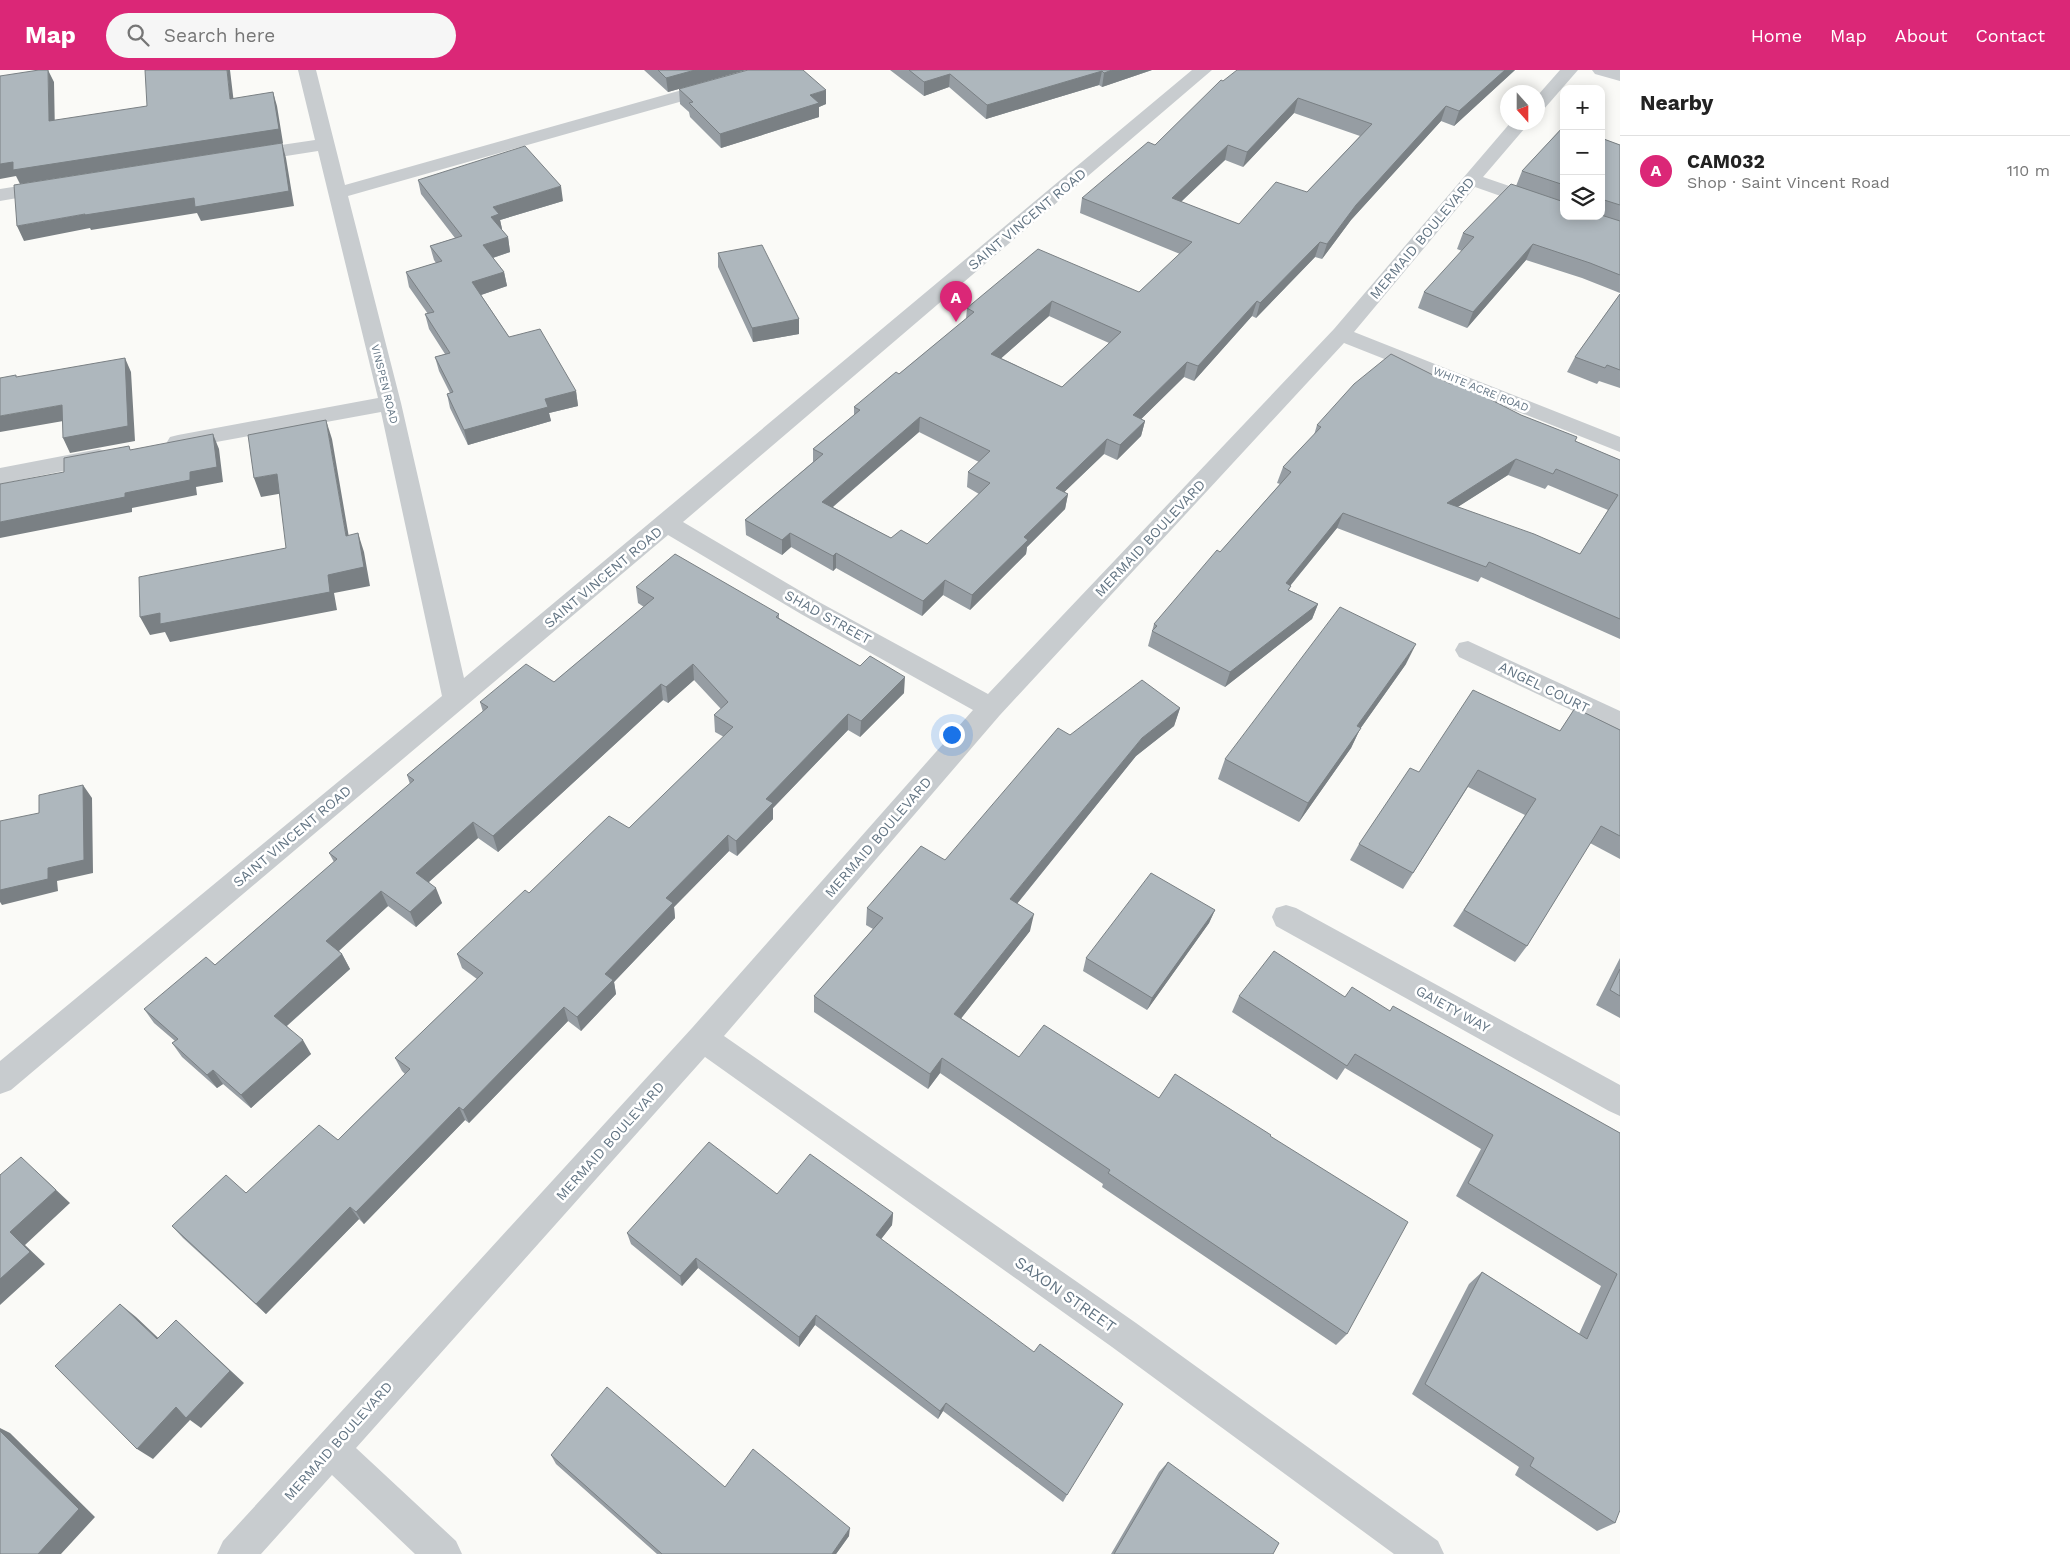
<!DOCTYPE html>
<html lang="en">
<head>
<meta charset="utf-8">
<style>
	body { margin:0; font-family:"Work Sans",sans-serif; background:#f6f6f6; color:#222 }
	.controls { position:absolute; right:15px; top:15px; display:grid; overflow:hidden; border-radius:10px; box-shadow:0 2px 12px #0003 }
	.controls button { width:45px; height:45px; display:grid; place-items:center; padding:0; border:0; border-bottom:1px solid #e0e0e0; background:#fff; color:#222; font:25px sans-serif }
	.compass { position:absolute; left:1500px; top:15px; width:45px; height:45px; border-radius:50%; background:#fff; box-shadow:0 2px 12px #0003; rotate:159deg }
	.you { position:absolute; left:951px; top:664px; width:18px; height:18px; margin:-12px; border:4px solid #fff; border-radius:50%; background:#1a73e8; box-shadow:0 0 0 8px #1a73e833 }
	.badge { display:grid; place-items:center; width:32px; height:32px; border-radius:50%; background:#db2777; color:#fff; font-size:16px; font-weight:700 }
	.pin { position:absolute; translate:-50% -41px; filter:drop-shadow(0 1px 2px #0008) }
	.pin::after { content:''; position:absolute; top:26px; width:18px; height:15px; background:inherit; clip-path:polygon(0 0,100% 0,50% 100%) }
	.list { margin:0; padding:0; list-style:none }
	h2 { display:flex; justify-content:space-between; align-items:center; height:65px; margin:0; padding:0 20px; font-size:21px }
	h2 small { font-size:16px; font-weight:400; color:#767676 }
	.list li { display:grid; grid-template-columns:32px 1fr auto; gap:15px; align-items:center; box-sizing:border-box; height:70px; padding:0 20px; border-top:1px solid #e0e0e0 }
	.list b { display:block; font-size:19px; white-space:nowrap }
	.list p { margin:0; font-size:16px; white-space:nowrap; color:#767676 }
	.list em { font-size:16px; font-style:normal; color:#767676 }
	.icon { flex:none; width:28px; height:28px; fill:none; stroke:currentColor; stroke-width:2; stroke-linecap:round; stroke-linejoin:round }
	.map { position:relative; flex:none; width:1620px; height:1484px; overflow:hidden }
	header { display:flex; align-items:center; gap:30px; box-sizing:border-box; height:70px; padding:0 25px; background:#db2777; color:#fff }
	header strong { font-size:24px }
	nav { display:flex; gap:28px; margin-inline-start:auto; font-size:18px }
	.search { width:350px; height:45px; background:#f6f6f6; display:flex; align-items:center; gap:12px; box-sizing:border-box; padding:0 18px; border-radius:28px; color:#767676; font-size:19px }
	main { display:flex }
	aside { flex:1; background:#fff }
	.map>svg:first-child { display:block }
</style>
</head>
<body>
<header>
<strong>Map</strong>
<div class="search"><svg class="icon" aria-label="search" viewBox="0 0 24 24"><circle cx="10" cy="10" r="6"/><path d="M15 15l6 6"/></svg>Search here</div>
<nav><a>Home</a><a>Map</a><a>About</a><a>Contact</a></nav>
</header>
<main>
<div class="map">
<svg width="1620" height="1484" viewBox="0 0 1620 1484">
	<rect width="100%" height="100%" fill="#fafaf7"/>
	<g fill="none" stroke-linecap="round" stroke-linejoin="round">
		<path fill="#c8cccf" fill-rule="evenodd" d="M298,0H316L345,115L753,0H781L778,4L348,126L401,333L464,608L1192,0H1212L683,452L819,532L988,624L1334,259L1511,52H1530L1483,107L1564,135V146H1570L1564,148L1557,146L1475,117L1354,262L1620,367V382L1344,273L1000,645L724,966L1136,1253L1438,1471L1444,1484H1394L1112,1277L705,987L356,1378L456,1471L462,1484H415L332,1405L261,1484H217L223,1471L692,958L973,640L801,544L668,465L11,1020L0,1024V991L442,626L381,342L178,379L170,377L167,372L170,367L178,365L378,328L318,81L247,92L240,90L238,86L240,82L247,80L315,70Z
			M1560,0H1578L1544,39L1538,40V25Z
			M1592,0H1620V11L1595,4Z
			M51,111L58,113L60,117L58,121L0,131V119Z
			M99,379L107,382L110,387L107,392L0,414V398Z
			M1468,571L1620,641V663L1459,587L1455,580L1459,573Z
			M1286,835L1296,838L1620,1015V1046L1609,1041L1276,856L1272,847L1276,838Z"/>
	</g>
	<path fill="#969da3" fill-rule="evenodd" d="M644,0H746L668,22Z
		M890,0H1152L1102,17L1099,15L986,49L949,17L924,26Z
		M1515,0L1454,56L1441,51L1351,150L1322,189L1315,187L1256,248L1252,246L1194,311L1184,307L1141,349L1145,351L1141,366L1117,390L1104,384L1064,422L1068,424L1065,439L1027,477L1026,484L970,540L943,525L922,546L836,498L833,501L791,477L782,485L746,465L745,450L813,392V379L854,345V337L899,304L966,249L967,238L1139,222L1180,184L1080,143L1082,128L1155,75L1223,11ZM1294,43L1360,66L1307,122L1239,154L1181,132L1225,90L1243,97ZM1049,246L1109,273L1062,317L1001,288ZM919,362L979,392L968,402L967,417L979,424L927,474L891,468L833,437Z
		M679,19L826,34L819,37V47L721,78L690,47L689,42L680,34Z
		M1564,56V146H1601V68L1620,75V223L1582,208L1526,190L1467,258L1418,238L1424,222L1462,181L1457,179L1463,163L1516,116L1522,101Z
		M418,110L563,131L500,150L502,159H501L508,167L510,182L493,188L504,202L507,216L481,225L509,267L576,321L578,336L549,343L551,351L468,375L450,338L447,324L450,323L439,301L435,287L445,284L429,259L425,244H428L409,217L406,202L436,193L434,190L430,176L455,168L421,124Z
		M718,183L799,249V264L753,272L718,197Z
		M1620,224V318L1599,311L1597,314L1567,302L1575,287Z
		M1451,314L1521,345L1577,367L1575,371L1620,390V569L1481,507L1478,512L1337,458L1291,515L1289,520L1318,534L1312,549L1225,617L1148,576L1154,554L1220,482L1280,414L1277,413L1283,397L1314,365L1317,355ZM1508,405L1545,419L1548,415L1608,440L1580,484L1457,437Z
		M636,517L779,544V548L904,623L860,667L848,660L773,738V749L737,786L729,781L674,837L675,848L614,912L616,924L581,961L568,951L469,1053L465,1050L364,1154L359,1149L266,1244L183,1168L172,1156L246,1123L338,1070L405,1004L402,1001L395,988L477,909L462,898L457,884L529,823L629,758L724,667L715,662L714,645L721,639L694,610L668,633L663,630L498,782L478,768L429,812L442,833L416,857L388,836L339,881L342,884L350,899L287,956L311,984L251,1038L223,1014L217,1018L182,987L172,973L175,971L154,953L144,939L215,895L334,792L329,783L410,714L407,705L483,642L480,632L554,612L644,537L638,533Z
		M1406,594L1360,659L1351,678L1299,752L1218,709L1225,689Z
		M1180,638L1174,656L1136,686L1017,834L1030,861L961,948L1019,987L1159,1028L1270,1066L1347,1264L1336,1275L1102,1117L1103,1114L940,1003L928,1019L814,942V926L873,859L866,855L867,838L945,790L1070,665Z
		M1575,638L1620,660V789L1590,773L1527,876L1515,892L1453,856L1525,745L1468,717L1403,819L1350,790L1359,774L1419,702L1560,661Z
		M1215,840L1209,853L1147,940L1083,901L1086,888Z
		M1620,888V948L1596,935Z
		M1239,926L1390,941L1620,1063L1615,1453L1597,1461L1515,1405L1519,1397L1412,1324L1469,1214L1482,1202L1579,1264L1601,1216L1456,1126L1481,1079L1345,998L1337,1010L1232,942Z
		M777,1124L893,1143L892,1155L881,1169L1067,1425L1063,1432L943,1341L938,1349L815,1255L799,1277L698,1198L682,1216L631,1174L627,1163Z
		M551,1385L725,1417L849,1466L836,1484H657L556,1394Z
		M1168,1392L1273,1484H1111L1159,1402Z"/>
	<path fill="#7a8084" d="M48,0L54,12L55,65L49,51Z
		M227,0H230L235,42L230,29Z
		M695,0H746L668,22L666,8Z
		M1112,0H1152L1102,17L1104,3Z
		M1505,0H1515L1454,56L1459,41Z
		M1102,1L1099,15L986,49L987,35Z
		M950,4L949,17L924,26V12Z
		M826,20V34L819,37V47L721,78L720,64L810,25Z
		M273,22L277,36L283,73L20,114L16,106L0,109V94Z
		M1298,28L1294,43L1243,97L1247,82Z
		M1446,36L1441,51L1351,150L1322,189L1327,174L1356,135Z
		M282,73L286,88L294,136L201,151L197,143L91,160L90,158L24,171L17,156L85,144Z
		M1228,75L1225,90L1169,143L1172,128Z
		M561,116L563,131L500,150L502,159L494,161L491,147L493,137Z
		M508,167L510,182L486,190L483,175Z
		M1320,172L1315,187L1256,248L1260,233Z
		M1533,174L1526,190L1467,258L1473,242Z
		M504,202L507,216L475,227L472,212Z
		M1052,231L1049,246L989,299L991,284Z
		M1257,231L1252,246L1194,311L1198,296Z
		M799,249V264L753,272L752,258Z
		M125,288L131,302L135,371L70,383L63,368Z
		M1187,292L1184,307L1130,360L1133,345Z
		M576,321L578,336L549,343L551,351L468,375L464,360L545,329Z
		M62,335L69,350L0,362V346Z
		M920,347L919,362L822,446V432Z
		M326,350L332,369L352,485L346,466Z
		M1145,351L1141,366L1117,390L1120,375Z
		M213,364L219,379L223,412L196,417L197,425L132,438V442L0,468V452L125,423L190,402Z
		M1107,369L1104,384L1053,433L1056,418Z
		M1516,389L1508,405L1439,449L1447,433Z
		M277,404L284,423L261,427L254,408Z
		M1068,424L1065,439L1027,477L1026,484L970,540L972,525L1024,467Z
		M1343,443L1337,458L1280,528L1286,513Z
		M358,463L364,482L370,516L334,523L337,540L170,572L165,562L150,565L140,547L328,505Z
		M790,463L791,477L782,485V470Z
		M836,483V498L833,501V486Z
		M945,510L943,525L922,546L923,531Z
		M1318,534L1312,549L1225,617L1230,602Z
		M1416,574L1406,594L1360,659L1351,678L1299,752L1308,733L1357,656Z
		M693,594L694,610L668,633L666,617Z
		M905,607L904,623L860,667L861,651Z
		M661,614L663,630L498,782L493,766Z
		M1180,638L1174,656L1136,686L1007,846L1010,829L1142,668Z
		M848,644V660L773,738V749L737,786L736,771L766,729Z
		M83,715L92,728L93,803L57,811L58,821L2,835L0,832V820L48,798Z
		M473,752L478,768L422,818L416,803Z
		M728,765L729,781L674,837L675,848L614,912L616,924L581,961L577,947L605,904L666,828Z
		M436,818L442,833L416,857L410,842Z
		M381,821L388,836L333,886L326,871Z
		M1215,840L1209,853L1147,940L1152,928Z
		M1034,844L1030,861L952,960L954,944Z
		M342,884L350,899L283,959L274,946Z
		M564,937L568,951L469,1053L463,1040Z
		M303,970L311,984L251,1038L241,1025Z
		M942,988L940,1003L928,1019L930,1004Z
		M213,1000L223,1014L217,1018L207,1005Z
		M459,1037L465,1050L364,1154L356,1142Z
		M35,1100L70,1133L25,1175L45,1194L0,1235V1209L10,1162Z
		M350,1137L359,1149L266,1244L256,1234Z
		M893,1143L892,1155L875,1177L876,1165Z
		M696,1188L698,1198L682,1216L680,1206Z
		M120,1234L136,1247L172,1281L157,1269Z
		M816,1245L815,1255L799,1277V1267Z
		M176,1250L244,1313L201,1358L190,1350L153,1389L137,1379Z
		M946,1333L943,1341L938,1349L940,1341Z
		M0,1358L10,1363L95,1447L61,1484H38L0,1361Z
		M850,1458L849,1466L836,1484H832Z"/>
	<path fill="#aeb7bd" stroke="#7a8084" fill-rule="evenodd" d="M39,0H48L49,51L147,36L145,0H227L230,29L273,22L279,59L13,100V92L0,94V6Z
		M658,0H695L666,8Z
		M748,0H803L826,20L810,25L819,33L720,64L689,33L693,32L679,19Z
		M909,0H1112L1104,3L1102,1L987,35L950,4L924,12Z
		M1237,0H1505L1459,41L1446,36L1356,135L1327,174L1320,172L1260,233L1257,231L1198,296L1187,292L1133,345L1145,351L1120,375L1107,369L1056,418L1068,424L1024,467L1028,470L972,525L945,510L923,531L836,483L833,486L790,463L782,470L745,450L823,384L813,379L860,340L854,337L896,302L899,304L974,242L967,238L1038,179L1139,222L1192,172L1082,128L1148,72L1155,75L1221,10L1223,11ZM1298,28L1372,54L1307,122L1276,112L1239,154L1172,128L1228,75L1247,82ZM1052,231L1121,262L1062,317L991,284ZM920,347L990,381L968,402L990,413L927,474L901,460L891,468L822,432Z
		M1564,56V115L1522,101Z
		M1601,68L1620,75V135L1601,129Z
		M282,73L289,121L195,137L194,128L85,145V144L17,156L14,115Z
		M525,76L561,116L493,137L499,144L491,147L508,167L483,175L504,202L472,212L509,267L540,259L576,321L545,329L548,337L464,360L447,324L453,322L435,287L450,283L425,244L434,242L406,202L442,191L430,176L462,166L418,110Z
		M1511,114L1564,132V146H1601V145L1620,151V205L1590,193L1533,174L1473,242L1424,222L1474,167L1463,163Z
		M762,175L799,249L752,258L718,183Z
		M1620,224V300L1607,295L1605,298L1575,287Z
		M1391,284L1451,314L1454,311L1521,345L1577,367L1575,371L1620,390V549L1489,492L1486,497L1343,443L1286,513L1291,516L1288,520L1318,534L1230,602L1152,561L1157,556L1154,554L1217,480L1220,482L1291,402L1283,397L1321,357L1317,355L1354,314ZM1516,389L1553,404L1556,399L1618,425L1580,484L1534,464L1447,433Z
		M125,288L128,356L63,368L62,335L0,346V308L16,305V307Z
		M326,350L346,466L358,463L364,497L328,505L330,522L160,554V543L140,547L139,507L286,478L277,404L254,408L248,365Z
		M213,364L217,397L190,402V410L125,423V427L0,452V414L64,402V388L129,376L130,380Z
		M675,484L779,544L776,547L860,596L870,586L905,607L861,651L848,644L766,729L773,733L736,771L728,765L666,828L673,833L605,904L613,910L577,947L564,937L463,1040L459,1037L356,1142L350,1137L256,1234L172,1156L226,1105L246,1123L319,1055L338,1070L410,999L395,988L483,903L457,884L525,820L529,823L609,746L629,758L733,657L714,645L728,632L693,594L666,617L661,614L493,766L473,752L416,803L436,818L410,842L381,821L326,871L342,884L274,946L303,970L241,1025L213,1000L207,1005L172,973L178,969L144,939L206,887L215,895L337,789L329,783L414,710L407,705L488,637L480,632L526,594L554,612L654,528L636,517Z
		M1340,537L1416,574L1357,656L1361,658L1308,733L1225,689Z
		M1142,610L1180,638L1142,668L1010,829L1034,844L954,944L1019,987L1044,955L1159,1028L1175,1004L1271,1065L1270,1066L1408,1152L1347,1264L1108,1103L1110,1100L942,988L930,1004L814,926L883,848L867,838L921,776L945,790L1058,658L1070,665Z
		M1473,620L1560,661L1575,638L1620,660V766L1601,756L1527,876L1464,840L1536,729L1478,700L1413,803L1359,774L1410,698L1419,702Z
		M83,715L84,790L48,798V809L0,820V751L39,743V725Z
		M1151,803L1215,840L1152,928L1086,888Z
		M1274,881L1345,927L1352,917L1390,941L1393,936L1620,1063V1440L1615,1453L1530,1396L1534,1388L1425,1314L1482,1202L1587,1269L1617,1204L1468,1113L1493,1065L1355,984L1347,996L1239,926Z
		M1620,899V926L1610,920Z
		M709,1072L777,1124L810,1084L893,1143L876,1165L1034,1282L1040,1274L1123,1334L1067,1425L946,1333L940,1341L816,1245L799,1267L696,1188L680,1206L627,1163Z
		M21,1087L56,1120L10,1162L30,1182L0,1209V1105Z
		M120,1234L157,1269L176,1250L230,1301L186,1348L176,1337L137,1379L55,1296Z
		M607,1317L725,1417L753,1379L850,1458L832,1484H662L551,1385Z
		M0,1361L79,1439L38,1484H0Z
		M1168,1392L1279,1473L1273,1484H1114Z"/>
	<g text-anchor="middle" stroke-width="5" stroke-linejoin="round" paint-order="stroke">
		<g font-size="11" fill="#637584" stroke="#fff">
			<text transform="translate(385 314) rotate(76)" y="4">VINSPEN ROAD</text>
			<text transform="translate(1481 319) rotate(22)" y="4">WHITE ACRE ROAD</text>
		</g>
		<g font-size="14" fill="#637584" stroke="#fff">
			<text transform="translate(1027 149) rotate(-40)" y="5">SAINT VINCENT ROAD</text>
			<text transform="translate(1422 168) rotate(-50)" y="5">MERMAID BOULEVARD</text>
			<text transform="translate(1150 468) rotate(-47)" y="5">MERMAID BOULEVARD</text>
			<text transform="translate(603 507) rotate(-40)" y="5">SAINT VINCENT ROAD</text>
			<text transform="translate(828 547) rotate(29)" y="5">SHAD STREET</text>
			<text transform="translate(1544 617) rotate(26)" y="5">ANGEL COURT</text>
			<text transform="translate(292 766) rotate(-40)" y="5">SAINT VINCENT ROAD</text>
			<text transform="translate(878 767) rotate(-49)" y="5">MERMAID BOULEVARD</text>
			<text transform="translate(1453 939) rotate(29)" y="5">GAIETY WAY</text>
			<text transform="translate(610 1071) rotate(-48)" y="5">MERMAID BOULEVARD</text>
			<text transform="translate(338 1371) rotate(-48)" y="5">MERMAID BOULEVARD</text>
		</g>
		<g font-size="16" fill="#637584" stroke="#fff">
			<text transform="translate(1066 1224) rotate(35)" y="6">SAXON STREET</text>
		</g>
	</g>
</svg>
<div class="controls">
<button>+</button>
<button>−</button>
<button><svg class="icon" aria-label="layers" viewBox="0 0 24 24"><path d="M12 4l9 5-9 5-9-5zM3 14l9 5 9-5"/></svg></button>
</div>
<svg class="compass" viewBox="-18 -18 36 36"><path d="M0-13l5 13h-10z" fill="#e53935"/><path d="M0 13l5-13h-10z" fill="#767676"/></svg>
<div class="you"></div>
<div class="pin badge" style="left:956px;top:252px">A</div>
</div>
<aside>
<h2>Nearby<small></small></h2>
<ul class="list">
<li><span class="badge">A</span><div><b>CAM032</b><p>Shop · Saint Vincent Road</p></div><em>110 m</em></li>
</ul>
</aside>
</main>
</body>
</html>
